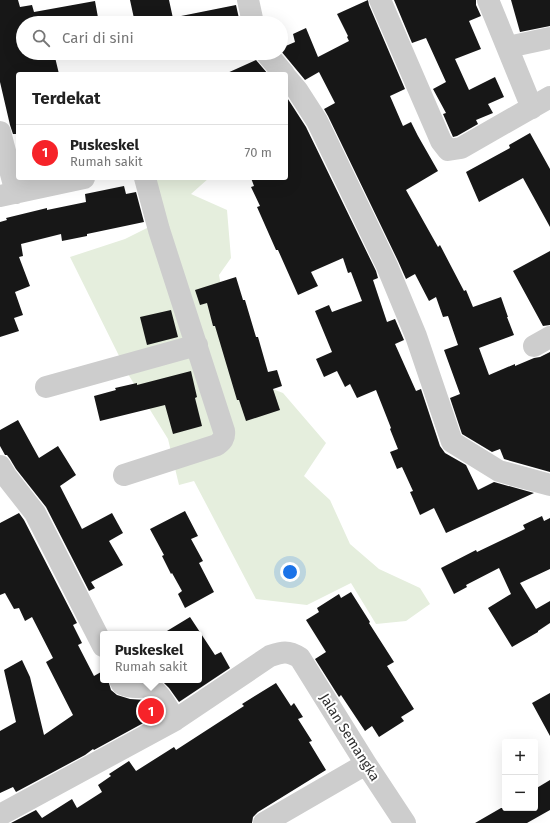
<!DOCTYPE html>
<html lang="id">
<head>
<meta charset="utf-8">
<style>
	body { margin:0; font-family:"Fira Sans",sans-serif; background:#f6f6f6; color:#222 }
	.controls { position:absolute; right:12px; bottom:12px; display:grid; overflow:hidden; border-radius:4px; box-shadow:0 4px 16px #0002 }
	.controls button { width:36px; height:36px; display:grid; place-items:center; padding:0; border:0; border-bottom:1px solid #e0e0e0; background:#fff; color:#222; font:20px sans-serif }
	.you { position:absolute; left:290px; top:572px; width:14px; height:14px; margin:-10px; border:3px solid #fff; border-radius:50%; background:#1a73e8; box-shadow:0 0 0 6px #1a73e833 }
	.badge { display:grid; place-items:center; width:26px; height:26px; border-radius:50%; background:#f62329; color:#fff; font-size:13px; font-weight:700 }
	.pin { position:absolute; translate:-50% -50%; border:2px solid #fff; box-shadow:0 1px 4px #0006 }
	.popup { position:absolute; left:100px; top:631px; width:102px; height:52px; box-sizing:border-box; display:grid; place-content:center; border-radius:4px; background:#fff; filter:drop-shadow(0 1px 3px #0005); font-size:13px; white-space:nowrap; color:#767676 }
	.popup b { font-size:15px; color:#222 }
	.popup::after { content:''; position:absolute; left:50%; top:100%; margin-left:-8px; border:8px solid transparent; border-top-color:#fff }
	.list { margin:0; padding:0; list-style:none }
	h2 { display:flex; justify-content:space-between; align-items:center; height:52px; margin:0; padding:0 16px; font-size:17px }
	h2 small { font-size:13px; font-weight:400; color:#767676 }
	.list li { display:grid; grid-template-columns:26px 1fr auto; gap:12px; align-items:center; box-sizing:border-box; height:56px; padding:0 16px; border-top:1px solid #e0e0e0 }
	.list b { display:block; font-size:15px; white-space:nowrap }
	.list p { margin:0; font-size:13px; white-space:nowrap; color:#767676 }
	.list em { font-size:13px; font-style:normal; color:#767676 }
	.icon { flex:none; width:22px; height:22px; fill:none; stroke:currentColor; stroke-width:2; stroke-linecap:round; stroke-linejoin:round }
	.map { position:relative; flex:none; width:550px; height:823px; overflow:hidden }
	.search { position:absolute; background:#fff; box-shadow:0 4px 16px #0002; left:16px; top:16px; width:272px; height:44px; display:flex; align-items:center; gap:10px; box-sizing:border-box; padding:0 14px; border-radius:22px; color:#767676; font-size:15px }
	.panel { position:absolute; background:#fff; box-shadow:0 4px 16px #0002; left:16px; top:72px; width:272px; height:108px; border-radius:4px }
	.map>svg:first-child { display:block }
</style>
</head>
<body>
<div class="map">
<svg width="550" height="823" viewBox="0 0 550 823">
	<rect width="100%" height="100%" fill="#fff"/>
	<path fill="#e5eedd" d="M136,178H209L191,194L227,210L231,258L219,275L225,307L241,377L283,393L326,443L304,476L330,500L350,544L379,569L420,588L430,604L406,621L376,624L351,583L307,605L256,599L194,481L179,485L168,439L128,374L70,257L125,239L147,228L150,225Z"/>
	<path fill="#171717" d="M0,0H18L20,7L32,5L34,12L95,1L99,23H23V53H54L59,74H18V134H13L10,125L0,82Z
		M130,0H169L174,23H135Z
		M368,0L369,5L405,89L390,96L403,126L411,122L418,136L438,171L406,190L438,247L440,245L464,291L466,290L473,307L501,297L508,317H507L514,335L479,348L489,375L515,364V366L534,358L540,357L550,352V472L504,459L500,449L492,452L462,434L450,398L460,394L444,350L458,345L448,316L443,317L436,297L429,301L415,274L406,279L398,261L328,116L324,109L335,103L319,72L305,80L281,51V48L295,42L293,34L306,28L318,57L349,41L347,37L348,36L337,14Z
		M394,0H476V5L481,16L469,21L481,49L455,59L469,90L495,77L504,97L488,104L493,113L476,120L478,124L457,136L453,137L443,114L446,113L433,89L446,82L426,38L412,43Z
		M511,0H550V26L520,32Z
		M236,5L240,23H182L181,16Z
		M256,60L268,74H225Z
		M286,96L306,127L376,271L378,278L373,280L387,322L395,319L404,340L395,344L416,391L421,389L440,446L445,453L466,465L478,490L494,482L534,493L446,533L434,508L420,515L410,492L413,491L402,467L397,469L390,452L398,449L390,429L391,428L376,390L357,398L350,384L345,387L337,371L324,377L316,359L332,352L315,311L329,305L332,312L362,301L351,272L348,273L343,258L311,272L318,286L298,295L278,250H276L257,207L260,206L251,187L254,186L251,178H286Z
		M530,133L550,169V227L523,178L479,202L466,172L510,148L509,145Z
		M124,186L126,194L136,192L144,222L87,234V236L62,241L61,234L21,244L23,256L19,257L30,286L15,292L23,315L14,318L19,331L0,337V222L7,220L6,218L47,208V210L86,202L85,194Z
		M550,251V325L543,326L513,271Z
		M236,277L243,300H245L256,337H258L268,372L277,370L282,386L273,389L280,410L246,421L239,400H237L215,326H213L207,303L200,305L195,290Z
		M171,310L178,337L147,345L140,317Z
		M191,371L197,397L195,398L202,426L173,434L165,405L100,421L94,396L116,390L115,388L137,383V385Z
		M18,420L39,458L58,446L76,475L60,486L82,529L112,513L123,533L109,541L123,565L91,582L95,588L89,591L46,507L16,469L10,459L7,455H5L0,446V430Z
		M185,511L198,536L191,539L203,561L199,563L214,592L185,608L178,594L182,591L172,573L171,574L162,556L164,555L150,529Z
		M19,513L24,520L77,623L73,625L82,643L78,645L94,676L101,672L103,675V680H108L111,690L117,695L130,699L145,700L150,704L158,715L94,750L93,749L85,755L16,792L13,787L0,793V731L16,722L4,670L22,660L30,677L44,735L73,715L46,662L53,658L32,617L25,621L19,608L14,609L5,593L0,595V523Z
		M542,516L544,521L550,518V569L520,583L536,609L550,601V623L538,631V632L512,647L488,608L511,594L499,568L466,585L467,587L454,594L441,568L476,550L477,552L525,529L523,525Z
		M351,592L370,622L369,623L394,662L387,666L414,709L401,717L404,721L379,737L372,726L365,731L341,695L339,697L315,659L326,652L306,620L319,612L317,608L339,594L341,598Z
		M190,617L215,655L221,652L230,668L179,702L169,688L161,680H199V634H162Z
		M276,683L291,706L294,703L303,717L298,719L312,741L309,742L326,770L258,812L253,817L252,823H11L36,810L42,818L72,799L77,808L102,792L98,785L111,776L109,774L129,761L136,771L174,747L176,750L244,706L242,704Z
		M550,693V736L532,703Z
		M550,780V810L527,823H475L501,808H535V789Z"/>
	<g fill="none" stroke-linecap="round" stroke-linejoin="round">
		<path stroke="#cdcdcd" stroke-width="22" d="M248,0L253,23
			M380,0L441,141L448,150L461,148L550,97
			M488,0L532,108
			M508,47L550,38
			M266,53L284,74
			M286,77L297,90L317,121L387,266L416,336L452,442L499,471L550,485
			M0,132L16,193
			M0,196L84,178
			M534,346L550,337
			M46,387L197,345
			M0,466L6,476L35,513L103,646
			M124,475L217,445C222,441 225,438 224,431L159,230L145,178
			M120,680L122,684C133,689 136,686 147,687C158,688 169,711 175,720
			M0,815L175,720L270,656C282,652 288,650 300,658L366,764L405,823
			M264,823L366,764"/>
	</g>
	<g text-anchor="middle" stroke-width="4" stroke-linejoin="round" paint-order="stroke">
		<g font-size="14" fill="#303030" stroke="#fff">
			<text transform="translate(350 737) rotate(58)" y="5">Jalan Semangka</text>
		</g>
	</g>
</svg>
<div class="controls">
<button>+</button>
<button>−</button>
</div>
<div class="you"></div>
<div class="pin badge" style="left:151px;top:711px">1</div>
<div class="popup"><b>Puskeskel</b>Rumah sakit</div>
<div class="search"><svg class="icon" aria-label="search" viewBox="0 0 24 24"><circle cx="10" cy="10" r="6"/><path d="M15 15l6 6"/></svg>Cari di sini</div>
<section class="panel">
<h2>Terdekat<small></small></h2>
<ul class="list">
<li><span class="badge">1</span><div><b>Puskeskel</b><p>Rumah sakit</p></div><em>70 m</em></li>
</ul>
</section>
</div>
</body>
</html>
